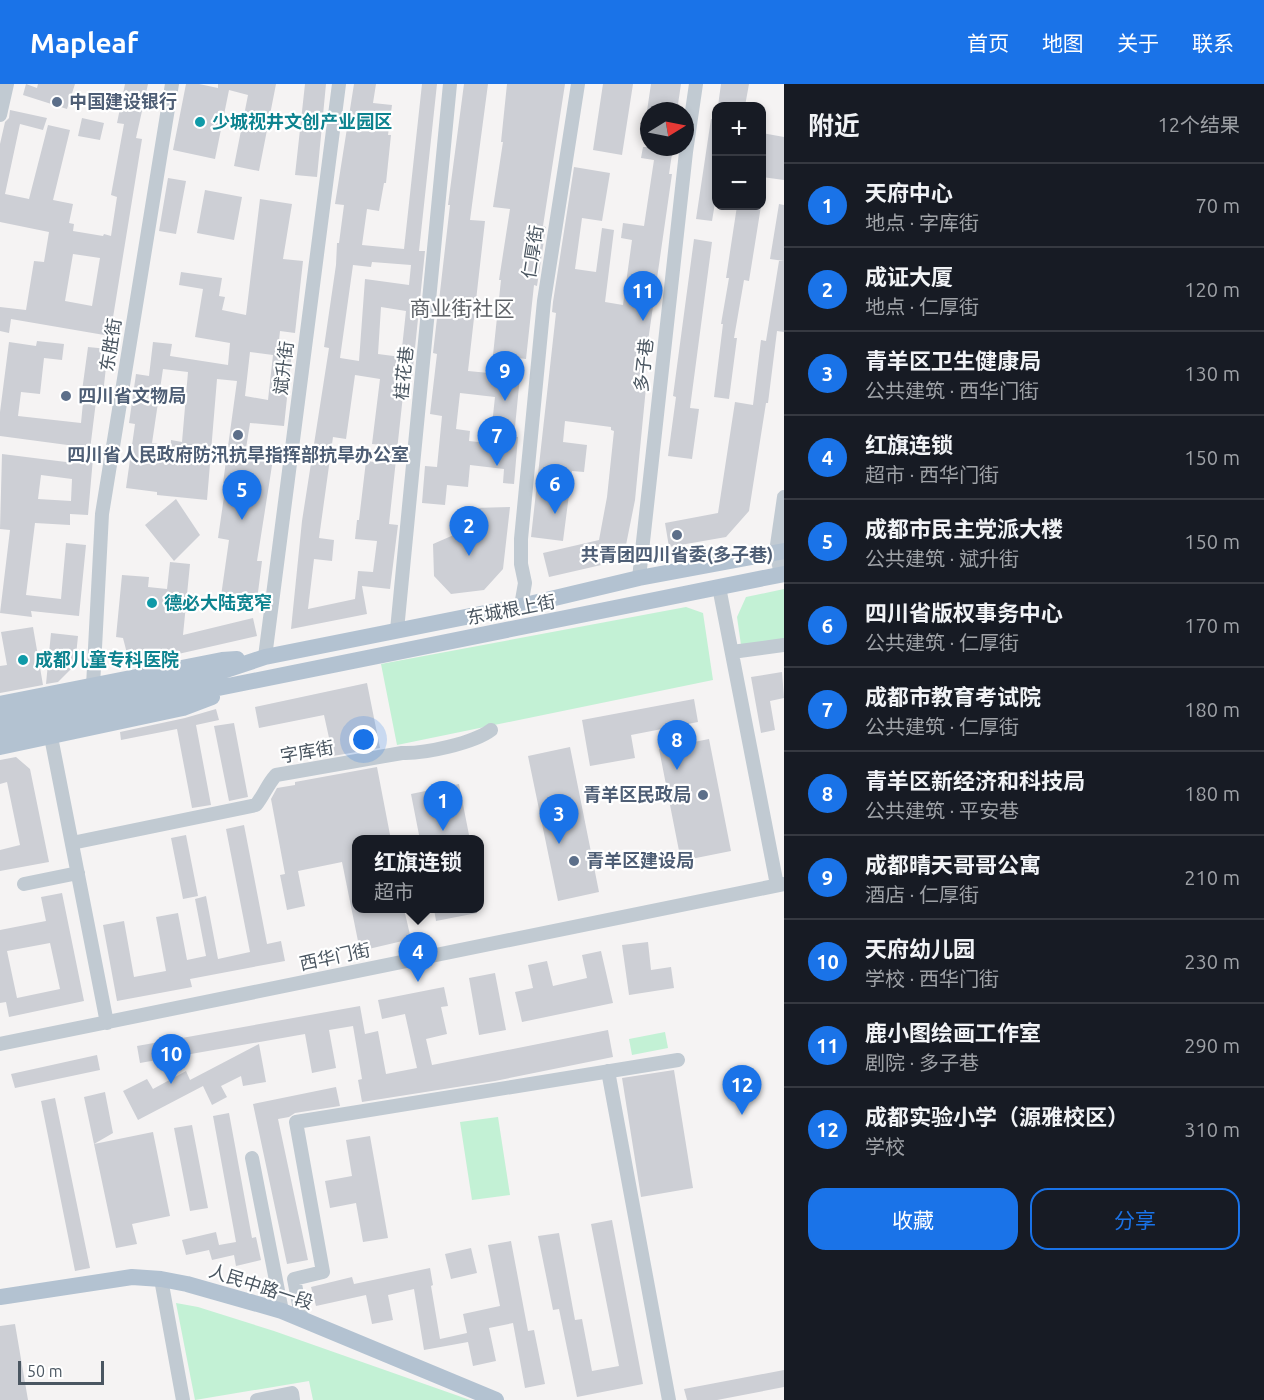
<!DOCTYPE html>
<html lang="zh">
<head>
<meta charset="utf-8">
<style>
	body { margin:0; font-family:Ubuntu,"Noto Sans SC",sans-serif; background:#20242c; color:#f1f3f6 }
	.controls { position:absolute; right:18px; top:18px; display:grid; overflow:hidden; border-radius:12px; box-shadow:0 3px 9px #0003 }
	.controls button { width:54px; height:54px; display:grid; place-items:center; padding:0; border:0; border-bottom:2px solid #363941; background:#171b24; color:#f1f3f6; font:30px sans-serif }
	.compass { position:absolute; left:640px; top:18px; width:54px; height:54px; border-radius:50%; background:#171b24; box-shadow:0 3px 9px #0003; rotate:80deg }
	.scale { position:absolute; left:18px; bottom:15px; width:86px; box-sizing:border-box; padding-left:6px; border:3px solid #4a5661; border-top:0; font-size:16px; line-height:21px; white-space:nowrap; color:#4a5661; -webkit-text-stroke:4px #fff; paint-order:stroke }
	.you { position:absolute; left:364px; top:656px; width:21px; height:21px; margin:-15px; border:4px solid #fff; border-radius:50%; background:#1a73e8; box-shadow:0 0 0 9px #1a73e833 }
	.badge { display:grid; place-items:center; width:39px; height:39px; border-radius:50%; background:#1a73e8; color:#fff; font-size:20px; font-weight:700 }
	.pin { position:absolute; translate:-50% -50px; filter:drop-shadow(0 2px 3px #0008) }
	.pin::after { content:''; position:absolute; top:32px; width:21px; height:18px; background:inherit; clip-path:polygon(0 0,100% 0,50% 100%) }
	.popup { position:absolute; left:352px; top:751px; width:132px; height:78px; box-sizing:border-box; display:grid; place-content:center; border-radius:12px; background:#171b24; filter:drop-shadow(0 2px 4px #0005); font-size:20px; white-space:nowrap; color:#9ea1a6 }
	.popup b { font-size:22px; color:#f1f3f6 }
	.popup::after { content:''; position:absolute; left:50%; top:100%; margin-left:-12px; border:12px solid transparent; border-top-color:#171b24 }
	.list { margin:0; padding:0; list-style:none }
	h2 { display:flex; justify-content:space-between; align-items:center; height:78px; margin:0; padding:0 24px; font-size:26px }
	h2 small { font-size:20px; font-weight:400; color:#9ea1a6 }
	.list li { display:grid; grid-template-columns:39px 1fr auto; gap:18px; align-items:center; box-sizing:border-box; height:84px; padding:0 24px; border-top:2px solid #363941 }
	.list b { display:block; font-size:22px; white-space:nowrap }
	.list p { margin:0; font-size:20px; white-space:nowrap; color:#9ea1a6 }
	.list em { font-size:20px; font-style:normal; color:#9ea1a6 }
	.actions { display:flex; gap:12px; padding:18px 24px }
	.actions a { flex:1; padding:14px 0; border:2px solid #1a73e8; border-radius:18px; text-align:center; font-size:21px; color:#1a73e8 }
	.actions .main { background:#1a73e8; color:#fff }
	.map { position:relative; flex:none; width:784px; height:1316px; overflow:hidden }
	header { display:flex; align-items:center; gap:36px; box-sizing:border-box; height:84px; padding:0 30px; background:#1a73e8; color:#fff }
	header strong { font-size:28px }
	nav { display:flex; gap:33px; margin-inline-start:auto; font-size:21px }
	main { display:flex }
	aside { flex:1; background:#171b24 }
	.map>svg:first-child { display:block }
</style>
</head>
<body>
<header>
<strong>Mapleaf</strong>
<nav><a>首页</a><a>地图</a><a>关于</a><a>联系</a></nav>
</header>
<main>
<div class="map">
<svg width="784" height="1316" viewBox="0 0 784 1316">
	<rect width="100%" height="100%" fill="#f5f3f3"/>
	<path fill="#c3f1d5" d="M784,505V555L741,561L737,533L746,513Z
		M686,523L703,529L713,596L397,661L381,580Z
		M665,948L668,964L632,971L629,955Z
		M498,1033L510,1111L472,1116L460,1038Z
		M176,1219L198,1223L274,1247L470,1316H313L309,1297L195,1316Z"/>
	<path fill="#cdcfd5" fill-rule="evenodd" d="M26,0L37,4L38,0H75L67,25L23,11Z
		M125,0H148L136,54L142,55L110,252L11,235L9,249L0,247V223L26,226L34,177L44,178L49,148L0,138V60L5,38L9,34L10,26L47,34L43,46L20,40L5,110L29,115L48,41L70,46L53,116L73,120L69,139L74,140L73,147L103,152L104,150L111,152L117,113L111,111L124,40L117,39ZM73,170L100,174L92,222L65,217Z
		M186,0H199L218,4V0H276L259,87L234,82L248,11L229,6L215,75L173,66Z
		M305,0H326L317,93L295,91Z
		M354,0H376L373,19L392,21L388,51H391L386,99H384L379,127L367,125L362,161L404,165L422,0H437L419,167H425L412,293H405L389,440L398,441L390,505L362,502L367,530L291,545L302,437L329,264L324,263L336,181L337,159H339L344,121L335,120ZM372,178L411,181L409,201L365,195L359,277L340,274L353,181L371,183ZM381,223L406,227L401,273L378,270ZM355,291L380,295L372,360L384,361L382,379L366,377L359,436H357L355,455L377,457L373,488L358,487L355,515L308,525L314,475L332,477L334,456L319,454L333,353L346,355Z
		M464,0H488L470,136L485,137L468,287L520,292L515,343L492,341L495,313L460,309L456,345L470,347L469,357L506,361L507,351L518,353L514,400L503,399L504,385L470,381L468,403L447,401L445,421L422,419L425,382L437,383L442,332L430,330L437,270L433,269L450,121H448Z
		M507,0H565L543,142L546,143L537,202L534,201L526,275L493,271L501,196H499L510,125L493,123L503,58H501Z
		M603,0H633L622,71L593,66Z
		M651,0H681L677,27H647Z
		M721,0H749L745,22H718Z
		M82,34L104,39L100,56L78,52Z
		M711,35L717,36V107L712,137L696,135Z
		M762,49L784,53V96L762,93Z
		M643,63H673L669,90H672L643,292L647,293L635,416L623,476L549,493L543,469L599,456L607,413L614,347L611,346V343L565,337L563,358L587,361L584,388L572,387L563,457L531,453L556,229L552,228L553,218L574,83L610,89L602,137L582,134L575,185L596,188L602,144L614,146L605,218L623,221L632,156L621,154L623,139L644,142L654,76L641,74Z
		M168,94L186,97L176,150L159,147Z
		M205,106L242,113L234,156L197,149Z
		M260,115L292,120L283,175L303,177L295,249L280,247L278,266L292,267L284,342L250,339L245,371L273,375L257,477H262L256,524L220,519L229,456L218,454L226,399H223L237,297L217,295L207,416L157,411V408L126,404L135,340L129,339L136,290L149,292L153,258L172,260L170,272L228,281L230,259L195,253L203,205L179,201L181,188L222,194L219,212L225,213L222,226L246,231ZM250,268L273,271L268,316L245,312ZM163,285L188,288L182,358L171,356V362L152,359Z
		M779,120L784,121V248L777,247L768,319H766L749,427L726,453L669,463L665,439L718,429L735,318L753,321L761,256L766,257L779,177H784L770,175Z
		M737,122H761L749,197L744,196L734,254H737L729,315L714,313L723,240H721L729,194H726Z
		M694,155L712,158L690,324L699,325L692,375L668,372L676,313L673,312Z
		M37,257L64,260L62,276L44,274L40,310L21,308L18,332L81,339L84,308L82,307L88,263L108,265L103,310L97,309L89,374H93L88,431L70,430V441L35,439L26,511L61,515L66,459L86,461L79,532L31,527L32,533L0,529L10,446L0,445L2,370L74,379L75,362L0,352V328L9,258L36,262ZM41,391L72,395L71,417L38,415Z
		M176,415L200,451L174,477L145,441Z
		M510,423L503,485L484,506L451,510L434,492L433,460L456,450L473,424Z
		M170,478L190,480L183,551L253,534L257,552L130,581L123,554L116,553L122,491L149,493L148,503L167,505Z
		M33,543L43,601L0,609V582L7,581L1,548Z
		M51,549L78,552L75,581L58,598L46,600Z
		M782,588L784,614L770,617L775,646L761,649L751,593Z
		M367,599L380,664L333,672L324,631L259,644L255,623Z
		M694,615L698,638L631,651L635,674L590,682L582,636Z
		M216,625L219,636L196,641L211,721L192,724L177,645L121,656L120,648L185,634Z
		M234,639L248,713L229,717L214,642Z
		M709,655L731,767L681,777L659,665Z
		M570,663L599,808L558,817L528,672Z
		M16,673L30,685L49,778L0,787V766L20,761L7,698L0,700V676Z
		M377,683L391,756H357V825H404L411,855L360,867L342,778L298,787L305,822L287,826L280,791L285,790L271,715L277,704L295,701V698Z
		M459,700L470,756H420L411,710Z
		M244,741L267,860L281,857L285,877L190,895L192,903L117,917L103,841L124,837L134,893L166,887L156,833L178,829L187,876L206,872L195,815L206,812L218,875L250,868L226,745Z
		M186,751L198,812L183,815L171,754Z
		M62,809L84,917L9,933L6,918L0,919V846L46,837L41,813ZM50,859L60,905L17,914L7,867Z
		M434,825H477V829L436,837Z
		M648,858L651,886L671,883L674,904L629,911L622,861Z
		M601,867L613,919L522,938L515,908L533,904L528,881L547,877L553,902L587,894L582,871Z
		M495,889L506,946L479,951L469,894Z
		M444,903L448,922L441,923L447,950L426,955L432,981L608,946L613,973L495,997L362,1018L358,996L362,995L353,942L329,946L336,984L312,989L305,950L140,979L137,962L360,922L365,950L378,947L386,990L417,984L405,930L382,935L378,916Z
		M259,960L266,998L243,1002L241,992L221,1002L227,1013L212,1021L203,1002L138,1036L123,1007L147,995L153,1005L186,987L190,996Z
		M97,971L100,986L15,1004L11,990Z
		M674,986L693,1104L641,1113L622,994Z
		M336,1003L340,1022L295,1029L289,1033L278,1035L308,1176L287,1180L253,1020Z
		M105,1008L113,1049L94,1060L84,1013Z
		M55,1014L90,1184L75,1187L41,1017Z
		M229,1029L252,1154L256,1153L261,1176L236,1182L234,1171L212,1176L209,1166L186,1171L182,1156L216,1148L219,1161L236,1158L213,1032Z
		M192,1041L208,1124L190,1127L174,1044Z
		M153,1048L170,1132L132,1140L137,1160L116,1164L94,1060Z
		M370,1052L388,1154L363,1158L356,1119L330,1124L325,1097L352,1092L346,1056Z
		M612,1136L643,1300L577,1313L559,1225L553,1226L538,1152L559,1149L575,1236L582,1235L592,1287L619,1282L591,1140Z
		M511,1157L528,1247L534,1246L545,1300L525,1304L513,1239L489,1244L496,1277L473,1282L468,1258L424,1266L414,1205L388,1211L393,1236L372,1240L366,1211L316,1222L311,1203L352,1193L354,1200L430,1184L433,1201L431,1202L440,1255L467,1249L463,1230L500,1222L488,1161Z
		M471,1164L477,1189L451,1195L445,1170Z
		M15,1240L28,1316H0V1242Z
		M784,1286V1303L717,1316H687L684,1305Z"/>
	<g fill="none" stroke-linecap="round" stroke-linejoin="round">
		<path stroke="#c1cad2" stroke-width="14" d="M0,31L7,0
			M781,490L776,468L784,413
			M639,494L686,68L696,0
			M719,503L777,801
			M521,522L525,499L521,480V455L544,217L578,0
			M397,546L450,0
			M732,568L784,561
			M265,573L339,0
			M93,602L102,430L172,0
			M51,653L107,939
			M72,759L256,721C264,711 267,701 276,691L402,669C424,670 474,659 491,646
			M24,800L78,789
			M0,960L784,800
			M608,987L669,1316
			M252,1074L282,1227
			M161,1195L183,1316
			M302,1236L294,1195L323,1188L296,1038L678,976
			M257,1316L292,1309L293,1316"/>
		<path stroke="#b3c2d1" stroke-width="16" d="M0,620L222,576L237,575
			M0,634L217,589L265,573L521,522L639,494L784,467
			M0,648L784,490
			M0,663L183,624L212,613
			M0,1213L132,1193L161,1195L187,1200L282,1227L496,1316"/>
	</g>
	<g fill="#5c6f8a" stroke="#fff" stroke-width="2">
		<circle cx="57" cy="18" r="6"/>
		<circle cx="66" cy="312" r="6"/>
		<circle cx="238" cy="351" r="6"/>
		<circle cx="677" cy="451" r="6"/>
		<circle cx="703" cy="711" r="6"/>
		<circle cx="574" cy="777" r="6"/>
	</g>
	<g fill="#0f9aa8" stroke="#fff" stroke-width="2">
		<circle cx="200" cy="38" r="6"/>
		<circle cx="152" cy="519" r="6"/>
		<circle cx="23" cy="576" r="6"/>
	</g>
	<g text-anchor="middle" stroke-width="4.5" stroke-linejoin="round" paint-order="stroke">
		<g font-size="18" font-weight="bold" fill="#4e5e75" stroke="#fff" text-anchor="start">
			<text x="69" y="24">中国建设银行</text>
			<text x="78" y="318">四川省文物局</text>
			<text x="238" y="377" text-anchor="middle">四川省人民政府防汛抗旱指挥部抗旱办公室</text>
			<text x="677" y="477" text-anchor="middle">共青团四川省委(多子巷)</text>
			<text x="691" y="717" text-anchor="end">青羊区民政局</text>
			<text x="586" y="783">青羊区建设局</text>
		</g>
		<g font-size="18" font-weight="bold" fill="#0d838f" stroke="#fff" text-anchor="start">
			<text x="212" y="44">少城视井文创产业园区</text>
			<text x="164" y="525">德必大陆宽窄</text>
			<text x="35" y="582">成都儿童专科医院</text>
		</g>
		<g font-size="18" fill="#4a5661" stroke="#fff">
			<text transform="translate(533 168) rotate(-81)" y="6">仁厚街</text>
			<text transform="translate(111 261) rotate(-81)" y="6">东胜街</text>
			<text transform="translate(644 281) rotate(-84)" y="6">多子巷</text>
			<text transform="translate(284 284) rotate(-83)" y="6">斌升街</text>
			<text transform="translate(404 289) rotate(-84)" y="6">桂花巷</text>
			<text transform="translate(511 526) rotate(-11)" y="6">东城根上街</text>
			<text transform="translate(307 668) rotate(-10)" y="6">字库街</text>
			<text transform="translate(335 873) rotate(-12)" y="6">西华门街</text>
			<text transform="translate(261 1203) rotate(18)" y="6">人民中路一段</text>
		</g>
		<g font-size="21" fill="#5f6368" stroke="#fff">
			<text x="462" y="232">商业街社区</text>
		</g>
	</g>
</svg>
<div class="controls">
<button>+</button>
<button>−</button>
</div>
<svg class="compass" viewBox="-18 -18 36 36"><path d="M0-13l5 13h-10z" fill="#e53935"/><path d="M0 13l5-13h-10z" fill="#9ea1a6"/></svg>
<div class="scale">50 m</div>
<div class="you"></div>
<div class="pin badge" style="left:443px;top:747px">1</div>
<div class="pin badge" style="left:469px;top:472px">2</div>
<div class="pin badge" style="left:559px;top:760px">3</div>
<div class="pin badge" style="left:418px;top:898px">4</div>
<div class="popup"><b>红旗连锁</b>超市</div>
<div class="pin badge" style="left:242px;top:436px">5</div>
<div class="pin badge" style="left:555px;top:430px">6</div>
<div class="pin badge" style="left:497px;top:382px">7</div>
<div class="pin badge" style="left:677px;top:686px">8</div>
<div class="pin badge" style="left:505px;top:317px">9</div>
<div class="pin badge" style="left:171px;top:1000px">10</div>
<div class="pin badge" style="left:643px;top:237px">11</div>
<div class="pin badge" style="left:742px;top:1031px">12</div>
</div>
<aside>
<h2>附近<small>12个结果</small></h2>
<ul class="list">
<li><span class="badge">1</span><div><b>天府中心</b><p>地点 · 字库街</p></div><em>70 m</em></li>
<li><span class="badge">2</span><div><b>成证大厦</b><p>地点 · 仁厚街</p></div><em>120 m</em></li>
<li><span class="badge">3</span><div><b>青羊区卫生健康局</b><p>公共建筑 · 西华门街</p></div><em>130 m</em></li>
<li><span class="badge">4</span><div><b>红旗连锁</b><p>超市 · 西华门街</p></div><em>150 m</em></li>
<li><span class="badge">5</span><div><b>成都市民主党派大楼</b><p>公共建筑 · 斌升街</p></div><em>150 m</em></li>
<li><span class="badge">6</span><div><b>四川省版权事务中心</b><p>公共建筑 · 仁厚街</p></div><em>170 m</em></li>
<li><span class="badge">7</span><div><b>成都市教育考试院</b><p>公共建筑 · 仁厚街</p></div><em>180 m</em></li>
<li><span class="badge">8</span><div><b>青羊区新经济和科技局</b><p>公共建筑 · 平安巷</p></div><em>180 m</em></li>
<li><span class="badge">9</span><div><b>成都晴天哥哥公寓</b><p>酒店 · 仁厚街</p></div><em>210 m</em></li>
<li><span class="badge">10</span><div><b>天府幼儿园</b><p>学校 · 西华门街</p></div><em>230 m</em></li>
<li><span class="badge">11</span><div><b>鹿小图绘画工作室</b><p>剧院 · 多子巷</p></div><em>290 m</em></li>
<li><span class="badge">12</span><div><b>成都实验小学（源雅校区）</b><p>学校</p></div><em>310 m</em></li>
</ul>
<div class="actions"><a class="main">收藏</a><a>分享</a></div>
</aside>
</main>
</body>
</html>
